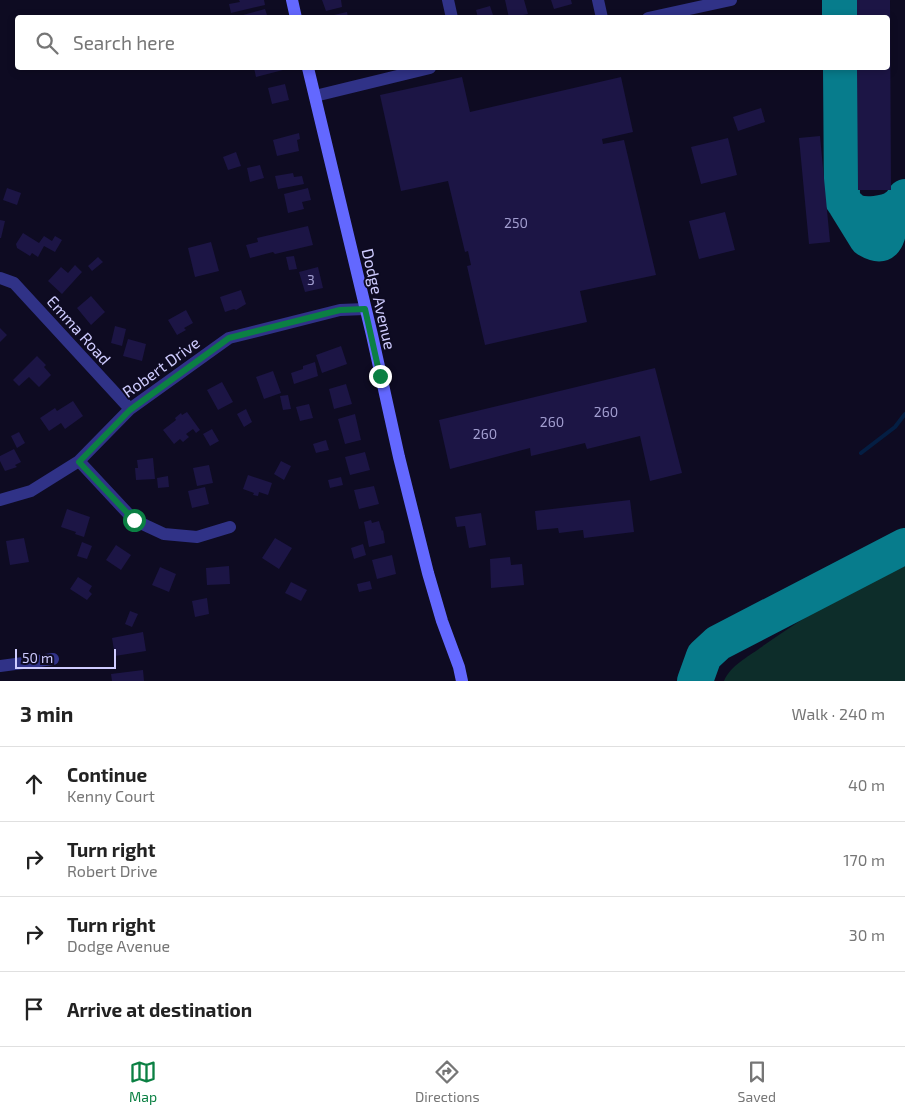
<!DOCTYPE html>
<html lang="en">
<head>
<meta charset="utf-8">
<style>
	body { margin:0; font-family:"Exo 2",sans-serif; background:#f6f6f6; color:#222 }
	.scale { position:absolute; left:15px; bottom:12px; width:101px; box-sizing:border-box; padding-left:5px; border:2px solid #cfccff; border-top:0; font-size:14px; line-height:18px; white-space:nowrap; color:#cfccff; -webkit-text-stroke:4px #0e0b22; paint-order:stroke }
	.stop { position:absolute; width:15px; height:15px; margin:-11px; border:4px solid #0b8043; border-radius:50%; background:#fff }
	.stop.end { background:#0b8043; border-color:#fff; box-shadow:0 1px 5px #0008 }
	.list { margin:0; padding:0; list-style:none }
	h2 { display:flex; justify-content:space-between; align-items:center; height:65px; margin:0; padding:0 20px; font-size:21px }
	h2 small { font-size:16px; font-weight:400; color:#767676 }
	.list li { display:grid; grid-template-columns:32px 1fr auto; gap:15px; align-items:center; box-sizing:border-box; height:75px; padding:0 20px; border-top:1px solid #e0e0e0 }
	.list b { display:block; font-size:19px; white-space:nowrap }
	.list p { margin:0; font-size:16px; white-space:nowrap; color:#767676 }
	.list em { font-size:16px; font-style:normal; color:#767676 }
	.icon { flex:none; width:28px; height:28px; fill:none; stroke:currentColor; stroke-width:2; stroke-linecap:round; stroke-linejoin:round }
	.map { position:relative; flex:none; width:905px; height:681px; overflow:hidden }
	.search { position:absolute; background:#fff; box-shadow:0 2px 8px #0003; left:15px; right:15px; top:15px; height:55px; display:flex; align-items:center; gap:12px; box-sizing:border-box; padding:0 18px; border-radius:5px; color:#767676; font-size:19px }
	.sheet { height:365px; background:#fff }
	nav { display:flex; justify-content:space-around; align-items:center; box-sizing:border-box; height:70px; border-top:1px solid #e0e0e0; background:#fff; font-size:14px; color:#767676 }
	nav a { display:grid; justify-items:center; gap:2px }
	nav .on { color:#0b8043 }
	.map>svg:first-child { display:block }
</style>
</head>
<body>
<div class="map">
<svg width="905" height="681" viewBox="0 0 905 681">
	<rect width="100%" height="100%" fill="#0e0b22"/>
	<path fill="#0d2d2a" d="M905,566V681H724C730,666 748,657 760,648C805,616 854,586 905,566Z"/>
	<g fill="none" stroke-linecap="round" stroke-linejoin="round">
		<path stroke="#041e43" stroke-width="4" d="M861,453L895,427L905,414"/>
		<path stroke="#077c8c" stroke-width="36" d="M840,0V18
			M841,68L842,199C845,204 849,208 853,211C864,217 887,214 897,207C900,204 903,201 905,197
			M846,205L867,239C889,252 887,232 891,219C891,215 894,211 896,207
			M695,681L704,656L718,643L905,546"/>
	</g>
	<path fill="#1c1545" d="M239,0H264L265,5L231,13L229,4L240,2Z
		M322,0H341L342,7L326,11Z
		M505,0H524L528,14L509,18Z
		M551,0H571L572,4L554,9Z
		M857,0H890L891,190H858L857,68H888V18H857Z
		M490,6L494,18H478L476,10Z
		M265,9L268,18H244L243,15Z
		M347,12L348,17L325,18V17Z
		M254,68H282L283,70L256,77Z
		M462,77L470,112L621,77L633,132L602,139L603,144L624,140L656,275L580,291L587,322L485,345L467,266L471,265L468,251L465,252L448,181L401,191L380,95Z
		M285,84L289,100L272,104L268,88Z
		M761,108L765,122L738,131L733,117Z
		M299,133L300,139L297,140L299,151L277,156L273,140Z
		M820,136L830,242L809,244L799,138Z
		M728,138L737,175L701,184L691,147Z
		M236,152L241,166L228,170L223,157Z
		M260,165L264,178L250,182L247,168Z
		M293,173L294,177L302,176L304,184L278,189L275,176Z
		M7,188L21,193L17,205L3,200Z
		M308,188L311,200L302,202L304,209L288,213L284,194Z
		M725,212L735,250L699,259L689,221Z
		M0,220L5,221L1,238H0Z
		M308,226L313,245L275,254L273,252L250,258L246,245L258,242L257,238Z
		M23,233L39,243L44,236L52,241L55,236L62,240L55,252L44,246L38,257L32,253L30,256L17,248L16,244Z
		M211,242L219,271L195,277L188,248Z
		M294,256L297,269L289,270L286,257Z
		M98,257L103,262L92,271L88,266Z
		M75,265L82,272L62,294L48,281L61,267L68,273Z
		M318,267L323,288L305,292L299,272Z
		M241,290L246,304L236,310L234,309L225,312L220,297Z
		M91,296L105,312L91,325L77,308Z
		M186,310L193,323L184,328L186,330L177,335L168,320Z
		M115,326L126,329L122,346L111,343Z
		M0,328L7,335L0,342Z
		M128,339L146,344L142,361L123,356Z
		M341,346L347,364L322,373L316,355Z
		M37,356L46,365L44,367L51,375L39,387L29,377L19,386L13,380Z
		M315,362L318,376L294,384L291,373L303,369V366Z
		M655,368L682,473L650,481L640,436L587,449L585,443L531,456L530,448L450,469L439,420Z
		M273,371L281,393L264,399L256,377Z
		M222,382L233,402L218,410L207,390Z
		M346,384L352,404L334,409L329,389Z
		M288,395L291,409L283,410L280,396Z
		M73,401L83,416L65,429L61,423L49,431L40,418L55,408L57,411Z
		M309,404L313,418L300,421L296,407Z
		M246,409L252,422L244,427L237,414Z
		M187,412L200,430L196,433L193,429L186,434L189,437L183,442L180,439L174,444L163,430L176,420L175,418L181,413L182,415Z
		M355,414L361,440L345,444L338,419Z
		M212,429L219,441L210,446L203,434Z
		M19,432L25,443L17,448L11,436Z
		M326,440L329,450L316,453L313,444Z
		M14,449L21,462L15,465L17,467L5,471L0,461V456Z
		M365,452L370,470L350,475L345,457Z
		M153,458L155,479L136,480L135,468H138L137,460Z
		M281,461L291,466L284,480L274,474Z
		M209,465L213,483L197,486L193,468Z
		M248,475L272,483L268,495L259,492L258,496L253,495L254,493L243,489Z
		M168,476L169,487L158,488L157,478Z
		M341,477L343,485L330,488L328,480Z
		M374,486L379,504L359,509L354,490Z
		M205,487L209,504L192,508L188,491Z
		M630,500L634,532L584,538L583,530L559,533L558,528L537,530L535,511Z
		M67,509L90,517L84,537L75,534L76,532L61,527Z
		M481,513L486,545L469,548L465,526L457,527L455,517Z
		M371,520L372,523L379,521L382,531L383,530L385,543L369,547L364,522Z
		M24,538L29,562L10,565L6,541Z
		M275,538L292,548L279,569L262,558Z
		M82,542L92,546L87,559L77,556Z
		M363,544L366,555L354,559L351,548Z
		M116,545L131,555L121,570L106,560Z
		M392,555L396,574L377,579L372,560Z
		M510,557L511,565L522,564L524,585L491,588L490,559Z
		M229,566L230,584L207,585L206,568Z
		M160,567L176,574L169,592L152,585Z
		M78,577L92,586L89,591L92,594L87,600L70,589Z
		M370,581L372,589L359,592L357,584Z
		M291,582L307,590L301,601L285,593Z
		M207,598L209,614L195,617L192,601Z
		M130,611L138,614L132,627L125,624Z
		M143,632L146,651L115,656L112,638Z
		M143,670L144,681H112L111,674Z"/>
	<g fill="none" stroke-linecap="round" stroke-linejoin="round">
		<path stroke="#303287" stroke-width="12" d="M448,0L452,18
			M598,0L602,18
			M648,18L731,0
			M315,96L430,68
			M0,278L14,283L130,409
			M79,461L134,520L164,534L197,537L230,527
			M0,500L31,491L79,461L130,409L229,338L340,310L365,309
			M0,666L53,659"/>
		<path stroke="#6368ff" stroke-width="12" d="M292,0L296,18
			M308,68L372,335L399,457L428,573L442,621L459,667L462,681"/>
	</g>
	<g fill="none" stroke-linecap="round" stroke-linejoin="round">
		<path stroke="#0b8043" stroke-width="6" d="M134,520L79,462L130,410L229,338L340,310L365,309L380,376"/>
	</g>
	<g text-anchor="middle" stroke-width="4" stroke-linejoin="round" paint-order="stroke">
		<g font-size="14" fill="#a29ed0">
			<text x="516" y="228">250</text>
			<text x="311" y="285">3</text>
			<text x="606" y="417">260</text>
			<text x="552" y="427">260</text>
			<text x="485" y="439">260</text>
		</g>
		<g font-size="16" fill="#cfccff" stroke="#0e0b22">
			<text transform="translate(379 299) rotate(77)" y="6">Dodge Avenue</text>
			<text transform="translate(79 330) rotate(48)" y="6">Emma Road</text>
			<text transform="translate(161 367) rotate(-36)" y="6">Robert Drive</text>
		</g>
	</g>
</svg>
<div class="scale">50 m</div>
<div class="stop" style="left:134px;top:520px"></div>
<div class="stop end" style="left:380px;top:376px"></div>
<div class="search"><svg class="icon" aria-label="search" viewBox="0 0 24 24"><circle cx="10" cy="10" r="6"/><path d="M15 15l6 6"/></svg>Search here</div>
</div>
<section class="sheet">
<h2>3 min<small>Walk · 240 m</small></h2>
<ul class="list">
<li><svg class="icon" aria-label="ahead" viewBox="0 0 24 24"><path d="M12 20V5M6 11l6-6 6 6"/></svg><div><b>Continue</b><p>Kenny Court</p></div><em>40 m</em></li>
<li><svg class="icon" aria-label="right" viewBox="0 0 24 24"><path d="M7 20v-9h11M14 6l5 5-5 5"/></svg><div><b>Turn right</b><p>Robert Drive</p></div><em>170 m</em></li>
<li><svg class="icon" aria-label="right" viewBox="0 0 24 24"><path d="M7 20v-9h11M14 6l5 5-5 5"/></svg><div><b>Turn right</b><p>Dodge Avenue</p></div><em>30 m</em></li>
<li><svg class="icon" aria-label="arrive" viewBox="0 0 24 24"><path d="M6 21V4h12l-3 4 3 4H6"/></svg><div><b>Arrive at destination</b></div></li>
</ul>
</section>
<nav>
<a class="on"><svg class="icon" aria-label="map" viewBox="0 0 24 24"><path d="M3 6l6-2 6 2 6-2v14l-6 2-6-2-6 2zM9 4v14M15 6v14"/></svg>Map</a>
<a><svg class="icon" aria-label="directions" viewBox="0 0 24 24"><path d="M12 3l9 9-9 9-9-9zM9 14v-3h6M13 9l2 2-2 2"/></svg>Directions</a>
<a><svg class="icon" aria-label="saved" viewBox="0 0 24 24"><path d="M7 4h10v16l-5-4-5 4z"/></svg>Saved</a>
</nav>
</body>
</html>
